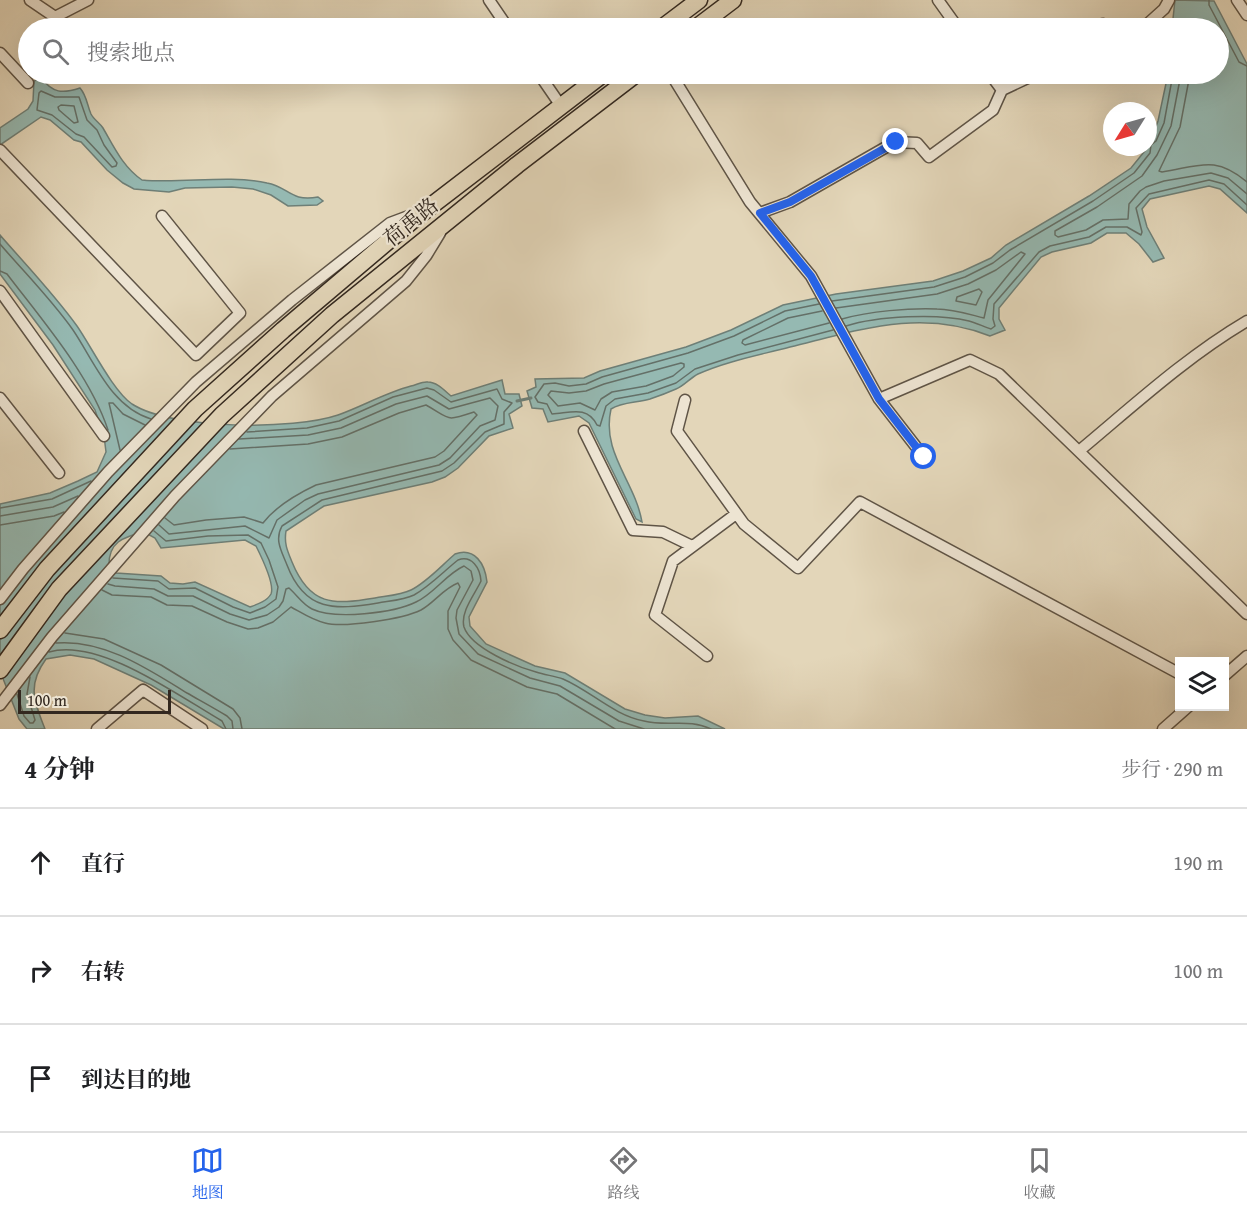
<!DOCTYPE html>
<html lang="zh">
<head>
<meta charset="utf-8">
<style>
	body { margin:0; font-family:"Gentium Book Plus","Noto Serif SC",serif; background:#f2f2f2; color:#202124 }
	.controls { position:absolute; right:18px; bottom:18px; display:grid; overflow:hidden; border-radius:0px; box-shadow:0 6px 24px #0002 }
	.controls button { width:54px; height:54px; display:grid; place-items:center; padding:0; border:0; border-bottom:2px solid #e0e0e0; background:#fff; color:#202124; font:30px sans-serif }
	.compass { position:absolute; left:1103px; top:102px; width:54px; height:54px; border-radius:50%; background:#fff; box-shadow:0 6px 24px #0002; rotate:233deg }
	.scale { position:absolute; left:18px; bottom:15px; width:153px; box-sizing:border-box; padding-left:6px; border:3px solid #33281f; border-top:0; font-size:16px; line-height:21px; white-space:nowrap; color:#33281f; -webkit-text-stroke:4px #ede4d2; paint-order:stroke }
	.stop { position:absolute; width:18px; height:18px; margin:-14px; border:4px solid #2563eb; border-radius:50%; background:#fff }
	.stop.end { background:#2563eb; border-color:#fff; box-shadow:0 2px 6px #0008 }
	.list { margin:0; padding:0; list-style:none }
	h2 { display:flex; justify-content:space-between; align-items:center; height:78px; margin:0; padding:0 24px; font-size:26px }
	h2 small { font-size:20px; font-weight:400; color:#757577 }
	.list li { display:grid; grid-template-columns:39px 1fr auto; gap:18px; align-items:center; box-sizing:border-box; height:108px; padding:0 24px; border-top:2px solid #e0e0e0 }
	.list b { display:block; font-size:22px; white-space:nowrap }
	.list em { font-size:20px; font-style:normal; color:#757577 }
	.icon { flex:none; width:33px; height:33px; fill:none; stroke:currentColor; stroke-width:2; stroke-linecap:round; stroke-linejoin:round }
	.map { position:relative; flex:none; width:1247px; height:729px; overflow:hidden }
	.search { position:absolute; background:#fff; box-shadow:0 6px 24px #0002; left:18px; right:18px; top:18px; height:66px; display:flex; align-items:center; gap:15px; box-sizing:border-box; padding:0 21px; border-radius:33px; color:#757577; font-size:22px }
	.sheet { height:402px; background:#fff }
	nav { display:flex; justify-content:space-around; align-items:center; box-sizing:border-box; height:84px; border-top:2px solid #e0e0e0; background:#fff; font-size:16px; color:#757577 }
	nav a { display:grid; justify-items:center; gap:3px }
	nav .on { color:#2563eb }
	.map>svg:first-child { display:block }
</style>
</head>
<body>
<div class="map">
<svg width="1247" height="729" viewBox="0 0 1247 729">
	<rect width="100%" height="100%" fill="#e3d6b9"/>
	<filter id="stains"><feTurbulence type="fractalNoise" baseFrequency=".00333" numOctaves="4"/><feColorMatrix values="0 0 0 0 .2 0 0 0 0 .09 0 0 0 0 .02 0 0 0 .5 -.17"/></filter>
	<radialGradient id="worn" r=".72"><stop offset=".6" stop-color="#630" stop-opacity="0"/><stop offset="1" stop-color="#630" stop-opacity=".3"/></radialGradient>
	<path fill="#95b9b2" stroke="#6e7f77" stroke-width="1.5" fill-rule="evenodd" d="M1175,0L1214,1L1247,64V213L1220,189L1209,186L1150,199L1142,209L1147,227L1164,258L1153,262L1139,244L1126,233H1107L1091,243L1052,252L1041,257L999,308V319L1005,330L990,336C921,308 859,330 790,347C760,355 727,361 698,374C690,378 684,386 676,389C667,393 659,396 650,399C637,403 622,402 611,409C601,453 635,481 642,522L636,519L589,423L579,416L548,422L543,409L532,408L527,391L536,387L535,379L584,378L600,371L686,347L731,330L783,305L836,294L933,281L963,271L991,258L1006,245L1089,196L1131,168L1148,147L1158,121L1168,74H1218V28H1172Z
		M41,78C53,93 62,94 80,88C87,96 87,105 91,114C94,120 100,123 103,128C114,147 123,167 142,180C184,184 226,174 267,183C289,187 290,202 318,197L323,201L317,205L288,206L271,195L253,189L232,187L185,188L169,192L134,189L123,183L107,170L81,142L74,140L50,120L41,117L0,145V128L28,109L33,101L34,81Z
		M0,235C26,265 54,294 77,326C91,346 113,391 132,404C172,430 294,430 338,415C363,406 385,393 411,386C416,385 423,381 428,382C437,382 445,391 451,396L502,380L505,394H519L522,406L509,414L513,428L489,436L458,468L445,477L432,482L324,506L286,531C284,543 287,550 292,562C310,606 333,605 375,598C386,596 401,595 411,590C427,582 441,566 455,554C475,547 485,564 487,582L469,617L470,626L486,644L535,666L565,673L625,709L645,715L665,718L698,716L725,729H224L151,685L94,659L70,655L46,659C27,685 34,701 45,729H27L19,719L0,671V504L50,493L78,481L97,472L106,452L104,436L95,410L53,345L0,274ZM144,532L155,538L161,548L245,540L256,546C261,556 275,584 271,594C267,601 258,604 250,607L195,582L183,584L170,583L161,576L116,573L109,567C108,542 123,537 144,532Z"/>
	<g fill="none" stroke-linecap="round" stroke-linejoin="round">
		<path stroke="#647068" stroke-width="1.5" d="M1209,0V5L1239,62L1247,66
			M1181,74L1171,126L1157,155L1142,176L1097,207L1055,231V235L1058,237L1086,230L1103,220L1128,219L1129,204L1140,191L1146,187L1164,181L1211,173L1228,178L1247,194
			M1190,74L1180,127L1159,171L1162,172C1200,166 1215,155 1247,182
			M41,91L55,97H79L87,120L97,130L104,145L117,163L116,166L112,167L84,137L76,134L52,115L37,110L39,93Z
			M61,105L74,106L78,122L74,123L59,110L58,107Z
			M0,244C24,272 51,299 73,330C94,361 111,407 151,419
			M0,271L7,274C42,320 90,375 108,430
			M979,289L982,292L976,305L956,301L957,297Z
			M832,301L934,287L965,277L993,263L1010,250L1093,201L1134,173L1150,153L1151,145L1156,141L1164,123L1173,74
			M819,304L785,311L734,336L688,353L602,377L586,384L569,386L555,383L544,384L535,397L538,402L547,404L552,414C570,413 587,405 597,425L600,426L606,406L615,399L648,393L676,383L695,369L738,355L833,330
			M836,308L937,294L968,284L996,270L1021,252L1025,254L988,300L984,318C968,314 953,309 937,309C909,308 870,311 842,319
			M822,311L788,318L743,340L742,343L745,345L829,323
			M846,326C877,316 938,313 969,321C977,323 984,327 991,329L995,326L993,319L994,304L1039,252L1050,246L1089,237L1106,227H1127L1141,235L1142,232L1136,208L1149,194L1209,180L1224,184L1247,205
			M681,363L684,364V367L673,376L646,386L612,392L601,399L595,410L580,403L558,406L548,395L551,391L569,393L586,391L604,384Z
			M247,432L307,428L339,421L393,397L427,388L434,390L451,402L497,389L502,399L512,403L504,412V424L485,432L454,463L442,471L322,500L282,526C274,540 282,552 287,565C305,612 335,610 378,603C389,601 404,600 414,595C430,586 444,571 458,560C472,555 480,568 481,581C475,594 460,612 464,627C471,648 517,667 536,672C545,675 555,676 563,679C591,691 613,715 644,721C668,727 689,718 711,729
			M120,450L109,403H113L123,414L145,425
			M0,508L52,499L91,481
			M0,516L53,507L78,496
			M165,518L174,525L206,520L244,517L263,523C276,506 297,494 316,485L435,457L444,451L477,415L474,412C444,422 451,419 426,405L399,413L342,437L308,444L230,449
			M0,525L54,516L64,512
			M159,525L169,534L245,526L269,538L277,520L305,500L318,494L439,465L450,458L480,426L495,420L498,406L490,398L449,409L427,396L396,404L341,428L308,435L239,439
			M113,578L158,581L169,589L195,588L233,607L250,613L265,607L276,599L278,587L269,560L261,543L248,535L208,536L166,541L154,531
			M108,584L115,586L154,589L168,596H193L230,614L249,620L267,615L279,607L283,601L286,589L289,588C297,595 302,604 312,609C335,620 394,613 416,602C434,594 446,574 464,566L471,571L473,580L457,610L456,618L459,634L478,654L530,678L560,686L619,721L644,729
			M102,590L112,595L151,597L167,605L192,606L227,622L248,629L258,628L273,622L291,607C302,613 312,620 325,623C344,628 403,619 421,610C434,603 444,588 458,583L460,587L448,611V629L453,640L471,660L527,687L557,694L615,729
			M65,633L104,639L161,665L233,709L240,718L242,729
			M56,643C104,639 148,669 187,693C201,701 214,708 227,716L232,721L233,729
			M49,652C99,637 180,697 222,721L226,729
			M17,694L24,716L30,723H33L35,720L27,694L30,677"/>
		<path stroke="#6e7f77" stroke-width="3" d="M517,401L531,398"/>
		<defs>
			<path id="minor" d="M30,0L55,17L88,0
				M489,0L508,28
				M938,0L958,28
				M1237,0L1247,15
				M1098,28L1103,24L1106,28
				M1143,28L1164,9L1169,0
				M0,53L28,83
				M539,74L561,106
				M671,74L750,202L811,276L879,399L924,457
				M990,74L1002,90
				M0,150L196,355L240,313L162,216
				M760,213L790,202L895,142L917,143L929,157L993,110L1002,90L1036,74
				M0,291L104,436
				M0,398L59,473
				M879,399L970,360L999,374L1247,614
				M685,400L677,431L744,524L798,568L860,502L1180,674
				M584,431L633,530L663,532L692,546
				M1079,451C1133,406 1186,357 1247,321
				M0,599L23,569L108,472L196,382L292,300L390,223L414,214
				M707,656L655,615L673,561L736,514
				M1224,676L1247,656
				M0,705L52,637L175,496L272,396L406,281L426,256L440,233
				M97,729L143,690L202,729
				M1163,729L1189,706"/>
			<path id="primary" d="M662,28L699,0
				M696,28L733,0
				M0,630L47,569L195,409L283,330L414,219L603,74
				M0,670L59,589L222,415L332,315L517,165L636,74"/>
		</defs>
		<use href="#minor" stroke="#5f5446" stroke-width="13"/>
		<use href="#primary" stroke="#33281f" stroke-width="19"/>
		<use href="#minor" stroke="#ede4d2" stroke-width="10"/>
		<use href="#primary" stroke="#e3d6b9" stroke-width="16"/>
	</g>
	<g fill="none" stroke-linecap="round" stroke-linejoin="round">
		<path stroke="#2563eb" stroke-width="8" d="M896,142L790,202L760,213L811,276L879,399L924,457"/>
	</g>
	<g text-anchor="middle" stroke-width="4.5" stroke-linejoin="round" paint-order="stroke">
		<g font-size="21" fill="#33281f" stroke="#ede4d2">
			<text transform="translate(411 222) rotate(-39)" y="7">荷禹路</text>
		</g>
	</g>
	<rect width="100%" height="100%" filter="url(#stains)"/>
	<rect width="100%" height="100%" fill="url(#worn)"/>
</svg>
<div class="controls">
<button><svg class="icon" aria-label="layers" viewBox="0 0 24 24"><path d="M12 4l9 5-9 5-9-5zM3 14l9 5 9-5"/></svg></button>
</div>
<svg class="compass" viewBox="-18 -18 36 36"><path d="M0-13l5 13h-10z" fill="#e53935"/><path d="M0 13l5-13h-10z" fill="#757577"/></svg>
<div class="scale">100 m</div>
<div class="stop" style="left:924px;top:457px"></div>
<div class="stop end" style="left:896px;top:142px"></div>
<div class="search"><svg class="icon" aria-label="search" viewBox="0 0 24 24"><circle cx="10" cy="10" r="6"/><path d="M15 15l6 6"/></svg>搜索地点</div>
</div>
<section class="sheet">
<h2>4 分钟<small>步行 · 290 m</small></h2>
<ul class="list">
<li><svg class="icon" aria-label="ahead" viewBox="0 0 24 24"><path d="M12 20V5M6 11l6-6 6 6"/></svg><div><b>直行</b></div><em>190 m</em></li>
<li><svg class="icon" aria-label="right" viewBox="0 0 24 24"><path d="M7 20v-9h11M14 6l5 5-5 5"/></svg><div><b>右转</b></div><em>100 m</em></li>
<li><svg class="icon" aria-label="arrive" viewBox="0 0 24 24"><path d="M6 21V4h12l-3 4 3 4H6"/></svg><div><b>到达目的地</b></div></li>
</ul>
</section>
<nav>
<a class="on"><svg class="icon" aria-label="map" viewBox="0 0 24 24"><path d="M3 6l6-2 6 2 6-2v14l-6 2-6-2-6 2zM9 4v14M15 6v14"/></svg>地图</a>
<a><svg class="icon" aria-label="directions" viewBox="0 0 24 24"><path d="M12 3l9 9-9 9-9-9zM9 14v-3h6M13 9l2 2-2 2"/></svg>路线</a>
<a><svg class="icon" aria-label="saved" viewBox="0 0 24 24"><path d="M7 4h10v16l-5-4-5 4z"/></svg>收藏</a>
</nav>
</body>
</html>
